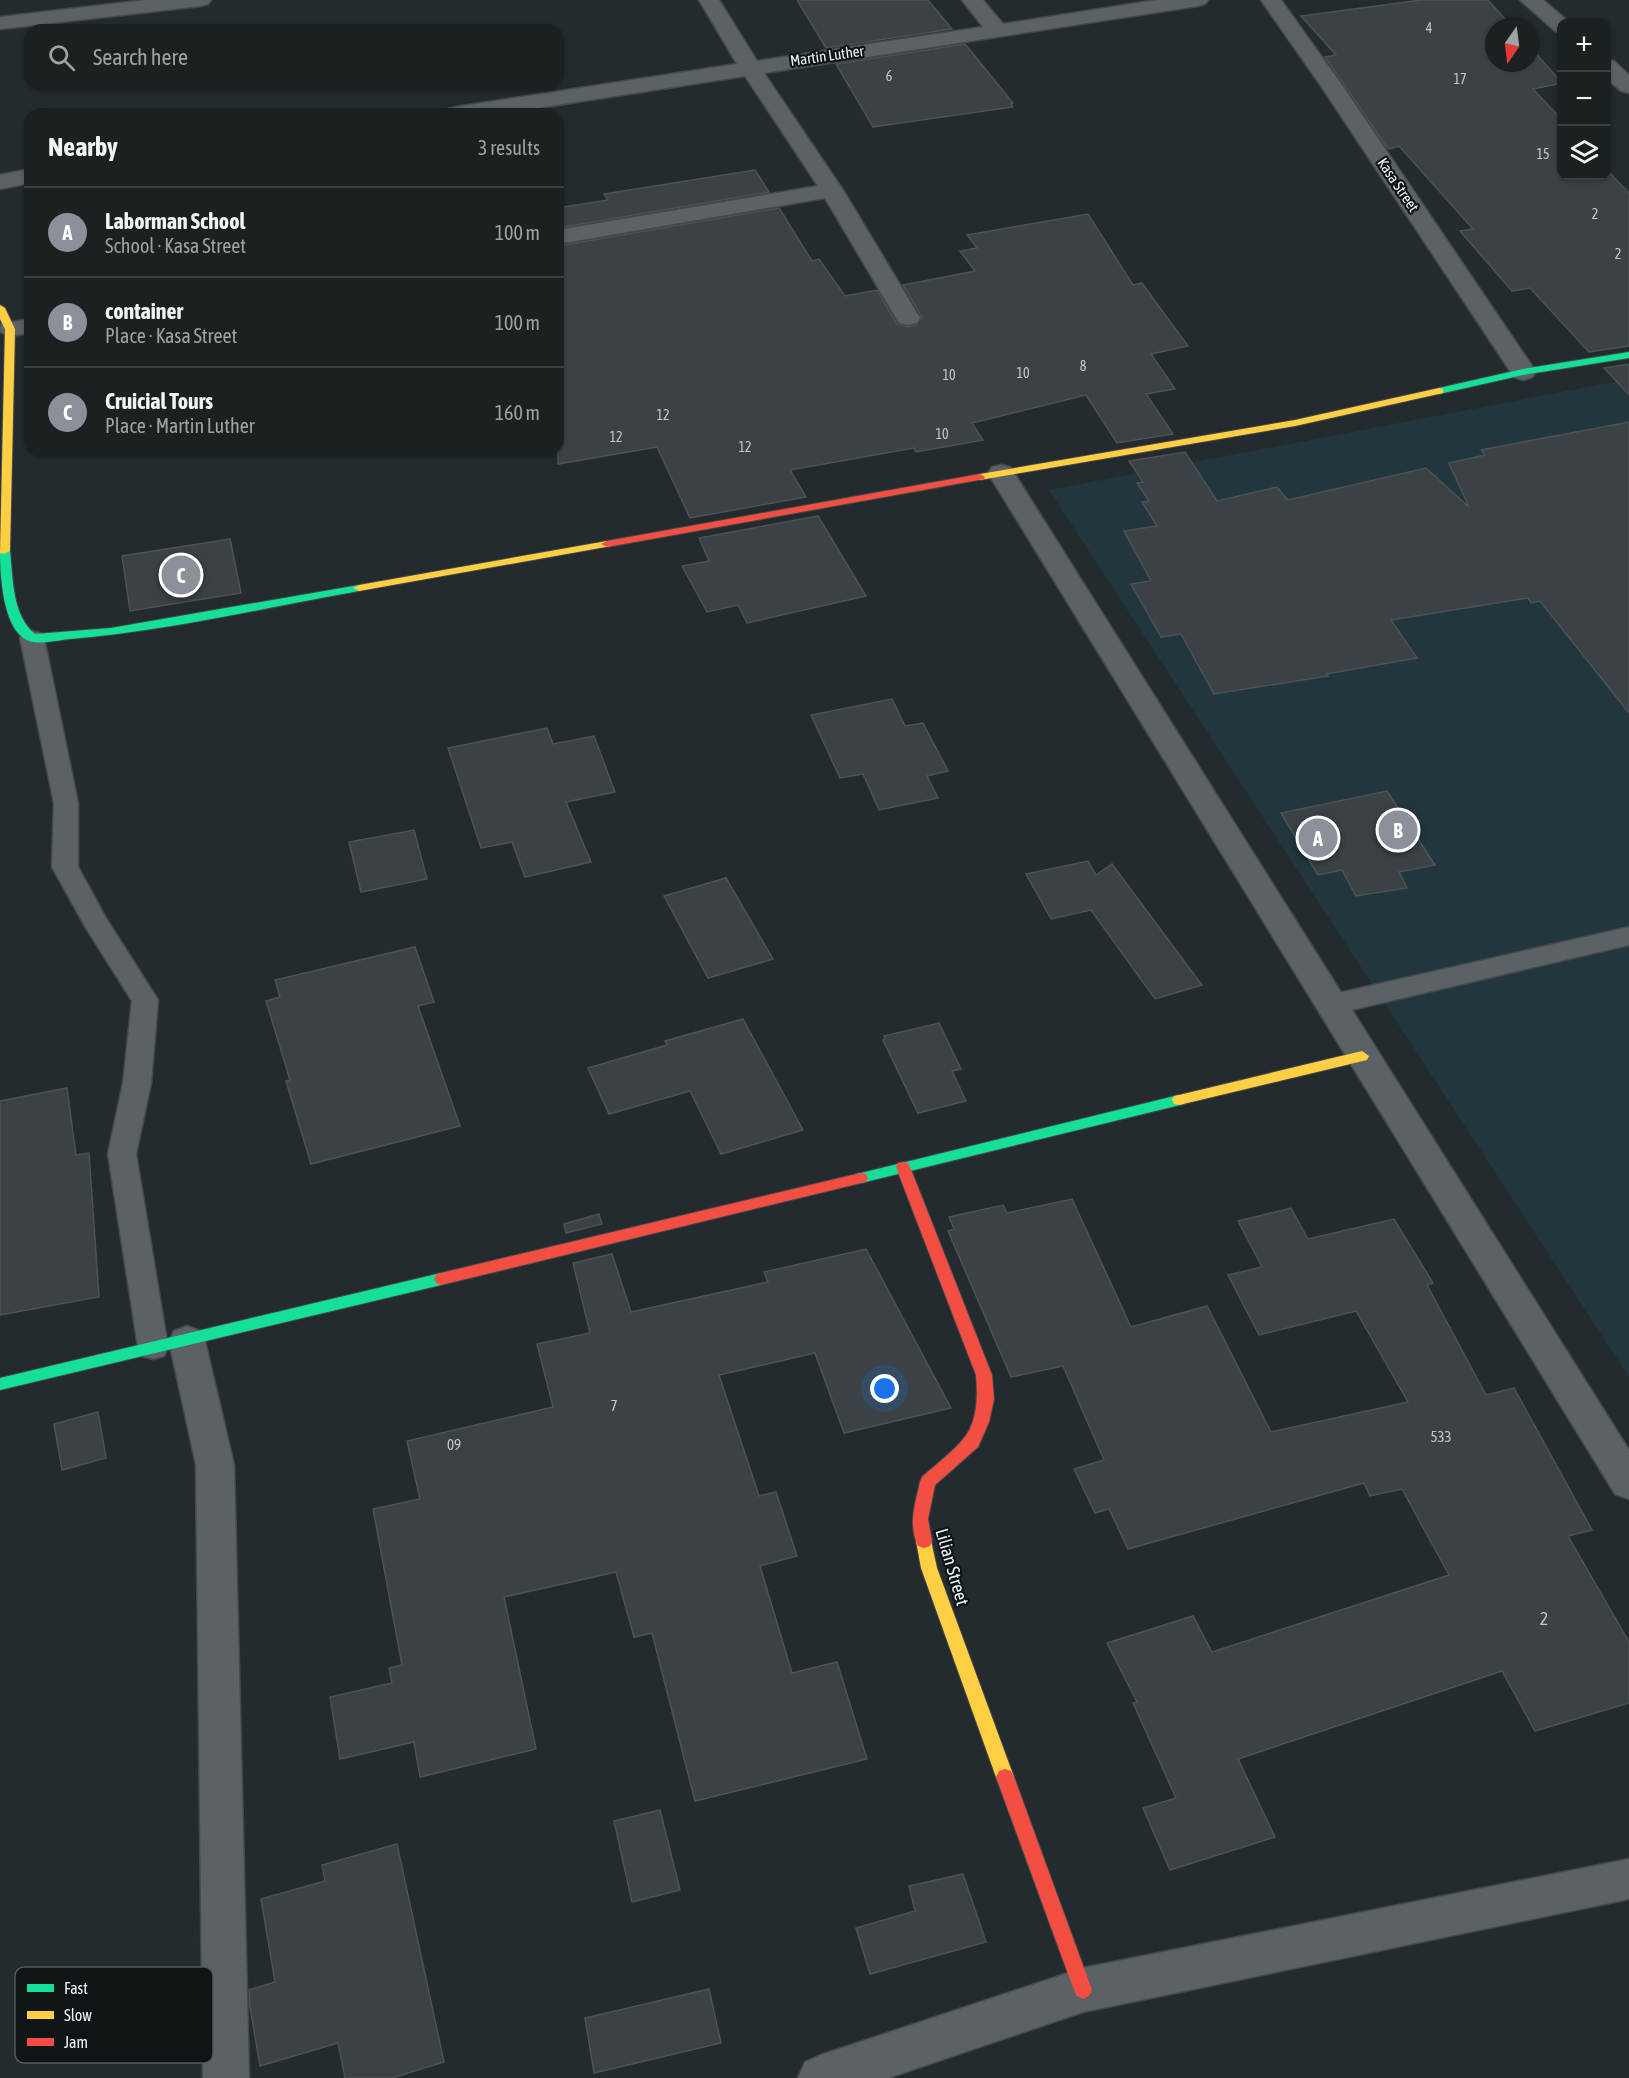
<!DOCTYPE html>
<html lang="en">
<head>
<meta charset="utf-8">
<style>
	body { margin:0; font-family:"Asap Condensed",sans-serif; background:#282d2f; color:#f1f3f6 }
	.controls { position:absolute; right:18px; top:18px; display:grid; overflow:hidden; border-radius:12px; box-shadow:0 2px 4px #0004 }
	.controls button { width:54px; height:54px; display:grid; place-items:center; padding:0; border:0; border-bottom:2px solid #393e40; background:#1b2022; color:#f1f3f6; font:30px sans-serif }
	.compass { position:absolute; left:1485px; top:18px; width:54px; height:54px; border-radius:50%; background:#1b2022; box-shadow:0 2px 4px #0004; rotate:194deg }
	.you { position:absolute; left:885px; top:1389px; width:21px; height:21px; margin:-15px; border:4px solid #fff; border-radius:50%; background:#1a73e8; box-shadow:0 0 0 9px #1a73e833 }
	.badge { display:grid; place-items:center; width:39px; height:39px; border-radius:50%; background:#8c9099; color:#fff; font-size:20px; font-weight:700 }
	.pin { position:absolute; translate:-50% -50%; border:3px solid #fff; box-shadow:0 2px 6px #0006 }
	.list { margin:0; padding:0; list-style:none }
	h2 { display:flex; justify-content:space-between; align-items:center; height:78px; margin:0; padding:0 24px; font-size:26px }
	h2 small { font-size:20px; font-weight:400; color:#a0a3a5 }
	.list li { display:grid; grid-template-columns:39px 1fr auto; gap:18px; align-items:center; box-sizing:border-box; height:90px; padding:0 24px; border-top:2px solid #393e40 }
	.list b { display:block; font-size:22px; white-space:nowrap }
	.list p { margin:0; font-size:20px; white-space:nowrap; color:#a0a3a5 }
	.list em { font-size:20px; font-style:normal; color:#a0a3a5 }
	.icon { flex:none; width:33px; height:33px; fill:none; stroke:currentColor; stroke-width:2; stroke-linecap:round; stroke-linejoin:round }
	.map { position:relative; flex:none; width:1629px; height:2078px; overflow:hidden }
	.search { position:absolute; background:#1b2022; box-shadow:0 2px 4px #0004; left:24px; top:24px; width:540px; height:66px; display:flex; align-items:center; gap:15px; box-sizing:border-box; padding:0 21px; border-radius:18px; color:#a0a3a5; font-size:22px }
	.panel { position:absolute; background:#1b2022; box-shadow:0 2px 4px #0004; left:24px; top:108px; width:540px; height:348px; border-radius:18px }
	.map>svg:first-child { display:block }
</style>
</head>
<body>
<div class="map">
<svg width="1629" height="2078" viewBox="0 0 1629 2078">
	<rect width="100%" height="100%" fill="#242b2e"/>
	<path fill="#22363e" d="M1629,379V1377L1049,490Z"/>
	<path fill="#3b4144" stroke="#4c5256" stroke-width="1.5" d="M797,0H928L952,29L826,48Z
		M1421,0H1488L1512,27H1494V63H1530V47L1562,83L1533,89L1562,120V176H1606V169L1629,193V346L1589,352L1530,288L1512,291L1460,231L1473,229L1399,146L1389,149L1386,146L1325,57L1336,55L1301,16Z
		M965,44L1013,103L1011,104L1013,107L873,127L836,64Z
		M755,170L769,192L558,228V208L608,200L604,194Z
		M779,208L812,261L819,259L845,296L877,290L897,324L908,327L917,325L922,317L903,285L975,271L960,251L977,248L967,235L1088,214L1133,285L1142,283L1188,346L1151,354L1175,389L1146,394L1173,434L1117,443L1086,395L972,423L983,440L916,452L914,448L790,470L806,497L690,518L657,447L558,464V246Z
		M1629,364V395L1604,368Z
		M1629,422V713L1540,601L1531,603L1528,598L1391,620L1417,658L1326,674L1328,676L1214,694L1181,634L1161,637L1131,584L1151,581L1124,531L1157,526L1142,502L1149,501L1137,483L1143,482L1129,461L1185,452L1217,501L1277,487L1288,500L1426,468L1469,507L1449,463L1485,455L1481,450Z
		M818,516L866,596L747,623L738,605L707,612L682,566L709,561L699,538Z
		M230,539L241,593L130,611L122,556Z
		M892,699L905,726L923,723L948,771L927,776L938,798L879,810L863,774L840,778L811,715Z
		M547,728L553,744L594,736L615,792L566,802L591,862L525,877L512,842L481,848L448,748Z
		M1387,791L1435,865L1399,872L1407,888L1356,896L1342,870L1318,875L1281,813Z
		M414,830L427,879L361,892L349,842Z
		M1088,861L1096,875L1112,864L1202,985L1155,999L1091,910L1051,919L1026,874Z
		M726,878L773,959L708,978L664,896Z
		M415,947L434,1002L418,1006L460,1126L311,1164L286,1081L290,1080L266,1001L280,997L275,980Z
		M743,1019L803,1130L721,1154L690,1091L609,1114L588,1068L667,1045L665,1041Z
		M939,1023L961,1069L952,1071L966,1101L918,1113L883,1040L885,1039L884,1036Z
		M67,1088L76,1155L89,1153L99,1297L0,1315V1101Z
		M1072,1199L1131,1327L1207,1306L1271,1432L1408,1402L1356,1311L1259,1335L1228,1275L1262,1267L1238,1221L1291,1208L1308,1239L1394,1219L1433,1283L1427,1285L1486,1395L1514,1388L1592,1530L1568,1536L1629,1642V1703L1535,1731L1502,1671L1238,1759L1275,1837L1170,1870L1143,1808L1176,1798L1133,1703L1137,1702L1107,1643L1193,1616L1212,1652L1449,1575L1402,1489L1370,1496L1364,1483L1128,1549L1109,1509L1095,1513L1074,1469L1104,1460L1063,1366L1011,1377L948,1231L954,1229L949,1217L1003,1205L1007,1213Z
		M599,1214L602,1224L566,1233L564,1224Z
		M866,1249L951,1408L844,1433L815,1353L719,1375L759,1496L776,1492L797,1556L760,1566L792,1673L837,1662L867,1759L695,1801L652,1633L634,1637L616,1572L504,1597L536,1749L420,1777L414,1742L340,1759L330,1697L392,1683L389,1668L402,1665L373,1509L420,1499L407,1441L553,1407L537,1344L590,1333L573,1263L612,1254L631,1312L768,1282L764,1272Z
		M98,1412L106,1458L62,1470L54,1424Z
		M660,1810L680,1890L632,1902L614,1821Z
		M397,1844L444,2062L392,2078H345L338,2043L260,2066L250,2007L249,1990L275,1982L261,1899L325,1881L322,1865Z
		M963,1874L986,1942L870,1974L856,1928L915,1911L909,1886Z
		M709,1989L721,2043L594,2073L585,2018Z"/>
	<g fill="none" stroke-linecap="round" stroke-linejoin="round">
		<defs>
			<path id="lane" d="M32,631L40,633L44,638L78,803V867L106,918L158,1000L151,1083L136,1154L168,1347L164,1356L153,1359L142,1356L138,1347L108,1154L123,1083L132,1001L86,928L52,867L54,803L20,638L24,633Z
				M1629,927V945L1330,1015L1321,1012L1317,1005L1321,998L1330,995Z"/>
			<path id="street" d="M146,0H211L208,4L201,6L0,29V17Z
				M699,0H719L757,61L983,27L962,0H983L1003,24L1157,0H1208L1205,4L1198,6L764,73L843,190L920,318L917,323L908,325L899,323L896,318L825,198L558,244V230L818,186L745,76L499,114H445L448,109L456,107L737,64Z
				M1261,0H1281L1342,85L1536,372L1532,377L1523,380L1514,377L1321,86Z
				M1520,0H1543L1569,22H1562V33L1555,31Z
				M1606,60L1614,61L1629,75V93L1621,91L1606,78Z
				M30,169V183L0,189V175Z
				M30,319V333L10,336L0,332L1,324Z
				M1001,465L1010,467L1014,473L1629,1450V1499L1615,1494L988,473L992,467Z
				M187,1326L200,1331L205,1341L234,1465L249,2078H203L196,1465L169,1341L174,1331Z
				M1629,1859V1899L1083,2012L888,2078H798L805,2062L821,2055L1083,1968Z"/>
			<path id="fast" d="M1629,352V358L1523,375L1439,394L1434,391L1439,388L1523,369Z
				M4,548L10,551C13,579 12,615 35,634L111,628L359,585L365,588L359,591C263,608 167,631 70,639C59,640 39,645 29,641C2,631 0,572 0,549Z
				M1179,1095L1184,1096L1186,1100L1184,1104L861,1183L856,1182L854,1178L856,1174L861,1173Z
				M441,1273L446,1275L448,1279L446,1283L441,1285L0,1390V1378Z"/>
			<path id="slow" d="M0,305L5,308L15,329L10,551L4,554L0,553L5,329L0,319Z
				M1439,388L1443,389V393L1295,426L980,480L975,477L980,474L1295,420Z
				M607,541L613,544L611,546L359,591L353,588L359,585Z
				M1362,1051L1369,1056L1367,1060L1179,1105L1174,1104L1172,1100L1174,1096L1179,1095Z
				M924,1534L930,1536L937,1568L1014,1777L1011,1783L1005,1785L999,1783L996,1777L921,1568L916,1541L918,1536Z"/>
			<path id="jam" d="M980,474L985,477L984,479L607,547L601,544L607,541Z
				M903,1162L908,1163L910,1167L992,1375L994,1399L989,1422L978,1447L935,1485L928,1519L932,1541L930,1546L924,1548L918,1546C908,1525 915,1504 920,1482L922,1477C963,1441 981,1435 976,1375L896,1167L898,1163Z
				M861,1173L866,1174L868,1178L866,1182L861,1183L441,1285L436,1283L434,1279L436,1275L441,1273Z
				M1005,1769L1011,1771L1014,1777L1092,1990L1089,1996L1083,1999L1077,1996L1074,1990L996,1777L999,1771Z"/>
		</defs>
		<use href="#lane" stroke="#43494c" stroke-width="3"/>
		<use href="#street" stroke="#43494c" stroke-width="3"/>
		<use href="#fast" stroke="#43494c" stroke-width="2"/>
		<use href="#slow" stroke="#43494c" stroke-width="2"/>
		<use href="#jam" stroke="#43494c" stroke-width="2"/>
		<use href="#lane" fill="#5b6164" fill-rule="evenodd"/>
		<use href="#street" fill="#5b6164" fill-rule="evenodd"/>
		<use href="#fast" fill="#16e098" fill-rule="evenodd"/>
		<use href="#slow" fill="#ffcf43" fill-rule="evenodd"/>
		<use href="#jam" fill="#f24e42" fill-rule="evenodd"/>
	</g>
	<g text-anchor="middle" stroke-width="4.5" stroke-linejoin="round" paint-order="stroke">
		<g font-size="14" fill="#c1c9cc">
			<text x="1429" y="33">4</text>
			<text x="889" y="81">6</text>
			<text x="1460" y="84">17</text>
			<text x="1543" y="159">15</text>
			<text x="1595" y="219">2</text>
			<text x="1618" y="259">2</text>
			<text x="1083" y="371">8</text>
			<text x="1023" y="378">10</text>
			<text x="949" y="380">10</text>
			<text x="663" y="420">12</text>
			<text x="942" y="439">10</text>
			<text x="616" y="442">12</text>
			<text x="745" y="452">12</text>
		</g>
		<g font-size="15" fill="#eef6fa" stroke="#0f1417">
			<text transform="translate(827 56) rotate(-8)" y="5">Martin Luther</text>
			<text transform="translate(1398 185) rotate(56)" y="5">Kasa Street</text>
		</g>
		<g font-size="15" fill="#c1c9cc">
			<text x="614" y="1411">7</text>
			<text x="1441" y="1442">533</text>
			<text x="454" y="1450">09</text>
		</g>
		<g font-size="18" fill="#eef6fa" stroke="#0f1417">
			<text transform="translate(952 1567) rotate(74)" y="6">Lilian Street</text>
		</g>
		<g font-size="18" fill="#c1c9cc">
			<text x="1544" y="1625">2</text>
		</g>
	</g>
	<rect x="15" y="1967" width="198" height="96" rx="9" fill="#0f1417" stroke="#52585b" stroke-width="1.5"/>
	<rect x="27" y="1984" width="27" height="8" fill="#16e098"/>
	<rect x="27" y="2011" width="27" height="8" fill="#ffcf43"/>
	<rect x="27" y="2038" width="27" height="8" fill="#f24e42"/>
	<g font-size="16" fill="#eef6fa">
		<text x="64" y="1994">Fast</text>
		<text x="64" y="2021">Slow</text>
		<text x="64" y="2048">Jam</text>
	</g>
</svg>
<div class="controls">
<button>+</button>
<button>−</button>
<button><svg class="icon" aria-label="layers" viewBox="0 0 24 24"><path d="M12 4l9 5-9 5-9-5zM3 14l9 5 9-5"/></svg></button>
</div>
<svg class="compass" viewBox="-18 -18 36 36"><path d="M0-13l5 13h-10z" fill="#e53935"/><path d="M0 13l5-13h-10z" fill="#a0a3a5"/></svg>
<div class="you"></div>
<div class="pin badge" style="left:1318px;top:838px">A</div>
<div class="pin badge" style="left:1398px;top:830px">B</div>
<div class="pin badge" style="left:181px;top:575px">C</div>
<div class="search"><svg class="icon" aria-label="search" viewBox="0 0 24 24"><circle cx="10" cy="10" r="6"/><path d="M15 15l6 6"/></svg>Search here</div>
<section class="panel">
<h2>Nearby<small>3 results</small></h2>
<ul class="list">
<li><span class="badge">A</span><div><b>Laborman School</b><p>School · Kasa Street</p></div><em>100 m</em></li>
<li><span class="badge">B</span><div><b>container</b><p>Place · Kasa Street</p></div><em>100 m</em></li>
<li><span class="badge">C</span><div><b>Cruicial Tours</b><p>Place · Martin Luther</p></div><em>160 m</em></li>
</ul>
</section>
</div>
</body>
</html>
